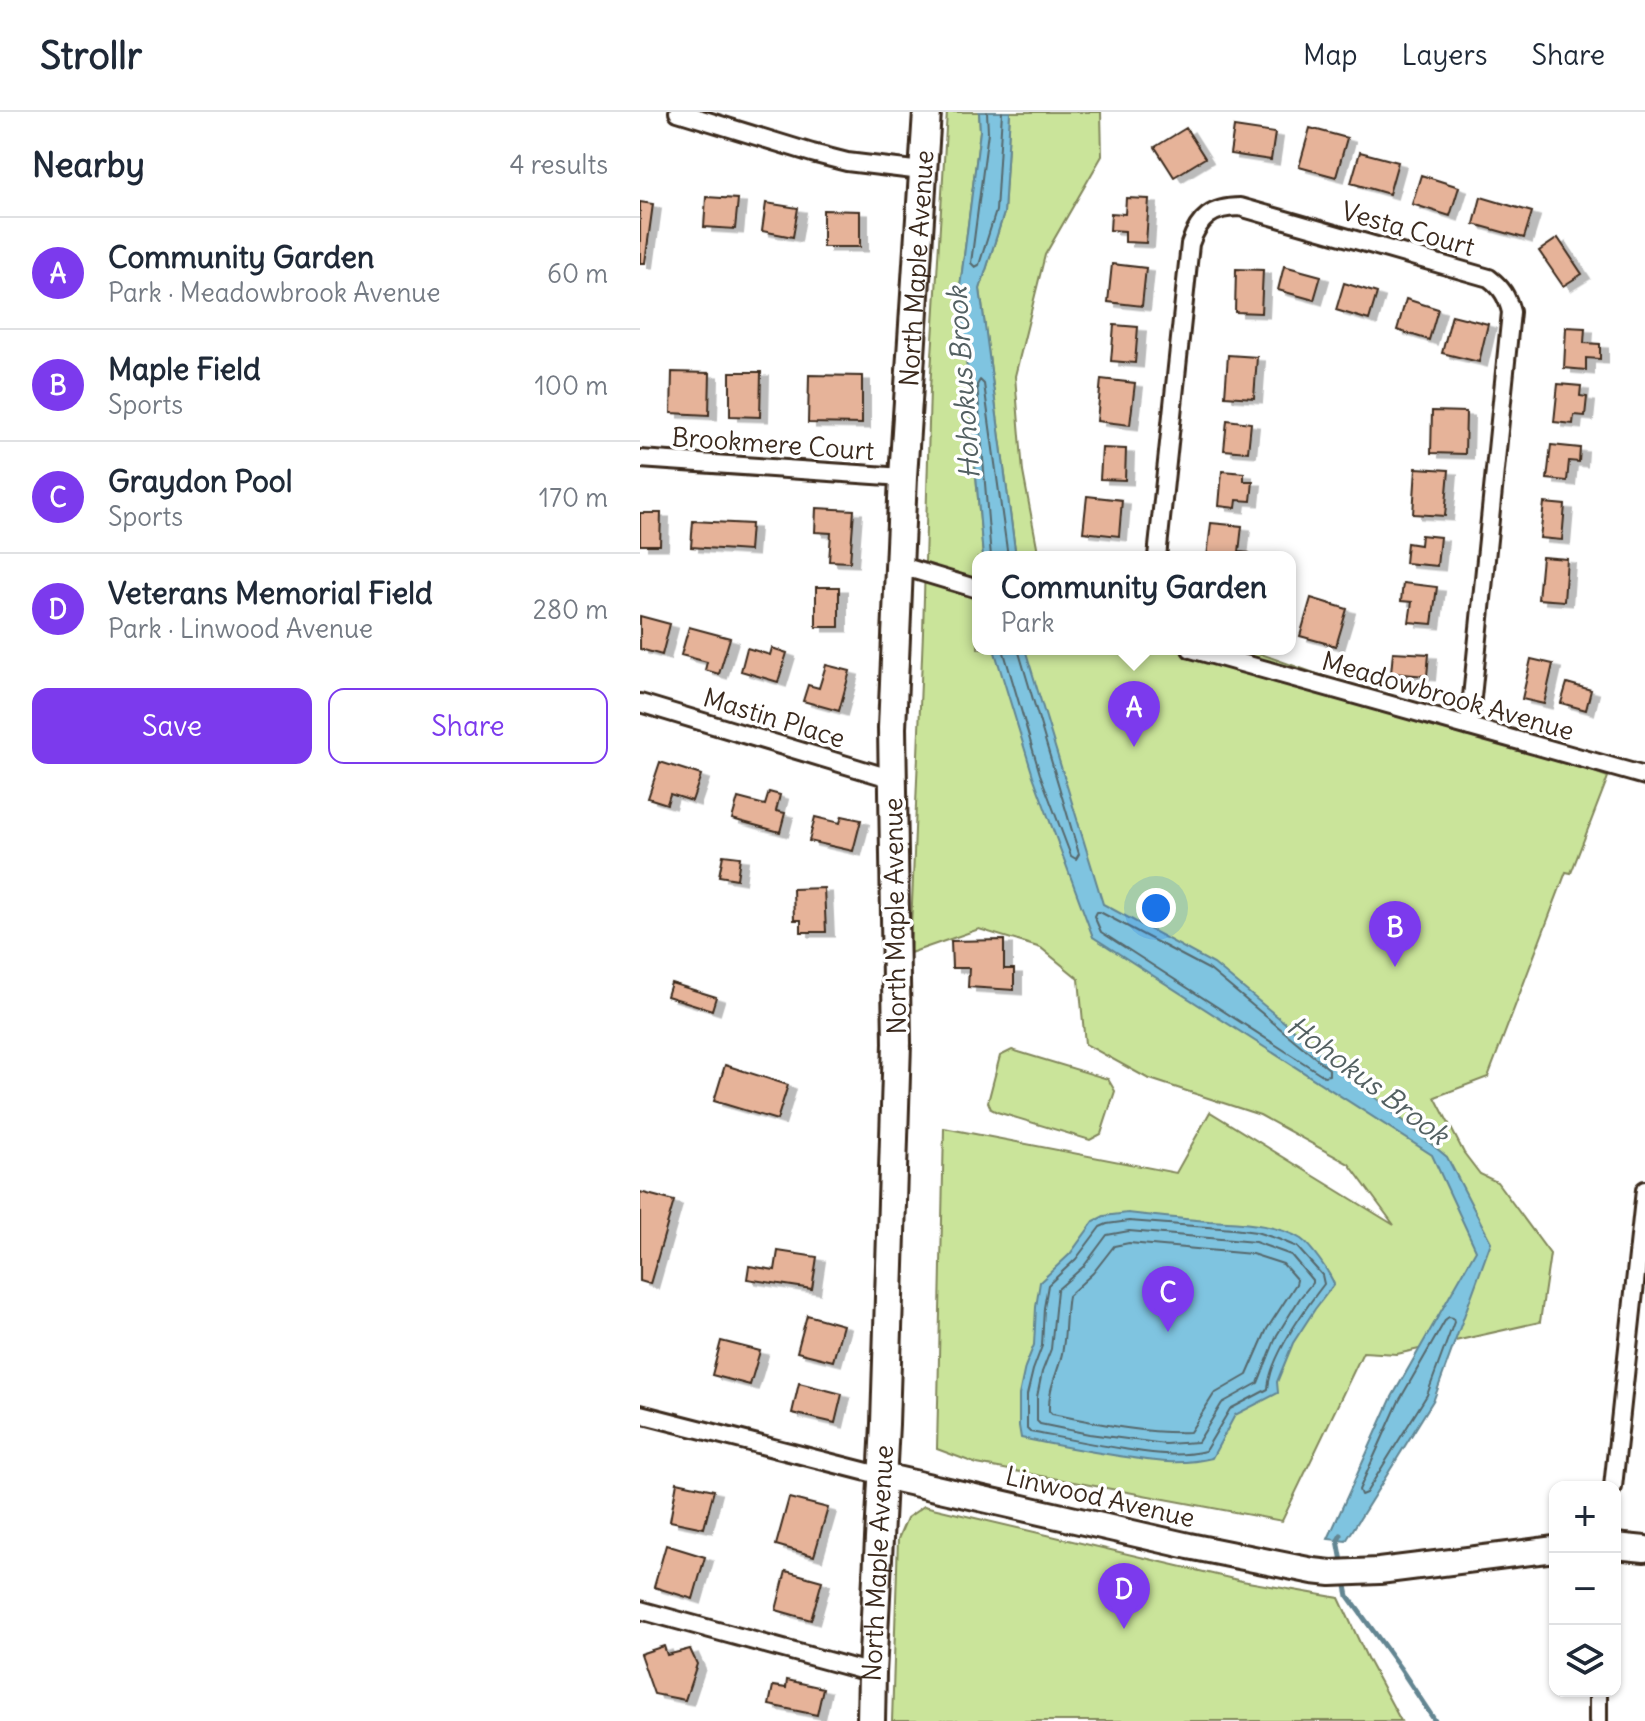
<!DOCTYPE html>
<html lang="en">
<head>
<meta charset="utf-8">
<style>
	body { margin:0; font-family:Delius,sans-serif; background:#f2f2f3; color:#1f2937 }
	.controls { position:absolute; right:24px; bottom:24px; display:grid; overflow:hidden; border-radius:16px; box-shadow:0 2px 6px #0004 }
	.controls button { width:72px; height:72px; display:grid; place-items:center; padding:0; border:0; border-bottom:2px solid #e0e1e3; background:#fff; color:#1f2937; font:40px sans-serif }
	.you { position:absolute; left:516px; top:796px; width:28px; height:28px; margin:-20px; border:6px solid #fff; border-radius:50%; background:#1a73e8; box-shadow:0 0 0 12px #1a73e833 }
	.badge { display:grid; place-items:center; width:52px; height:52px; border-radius:50%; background:#7c3aed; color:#fff; font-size:26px; font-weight:700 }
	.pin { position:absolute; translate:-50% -66px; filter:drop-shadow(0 2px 4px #0008) }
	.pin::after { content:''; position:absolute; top:42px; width:28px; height:24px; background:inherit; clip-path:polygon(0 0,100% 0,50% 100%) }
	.popup { position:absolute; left:332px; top:439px; width:324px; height:104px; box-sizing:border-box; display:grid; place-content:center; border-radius:16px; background:#fff; filter:drop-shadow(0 2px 6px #0005); font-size:26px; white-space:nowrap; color:#747a83 }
	.popup b { font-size:30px; color:#1f2937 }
	.popup::after { content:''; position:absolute; left:50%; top:100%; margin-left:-16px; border:16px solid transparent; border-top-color:#fff }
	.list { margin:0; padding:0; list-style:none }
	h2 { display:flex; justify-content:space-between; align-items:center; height:104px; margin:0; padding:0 32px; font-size:34px }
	h2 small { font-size:26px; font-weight:400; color:#747a83 }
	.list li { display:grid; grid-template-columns:52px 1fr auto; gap:24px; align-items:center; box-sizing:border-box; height:112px; padding:0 32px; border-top:2px solid #e0e1e3 }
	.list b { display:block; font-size:30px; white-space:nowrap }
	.list p { margin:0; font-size:26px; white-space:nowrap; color:#747a83 }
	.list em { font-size:26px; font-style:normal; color:#747a83 }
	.actions { display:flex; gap:16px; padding:24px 32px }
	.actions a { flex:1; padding:18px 0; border:2px solid #7c3aed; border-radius:16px; text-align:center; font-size:28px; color:#7c3aed }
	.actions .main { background:#7c3aed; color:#fff }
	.icon { flex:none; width:44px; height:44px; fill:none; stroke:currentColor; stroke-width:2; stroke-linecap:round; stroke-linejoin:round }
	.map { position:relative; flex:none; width:1005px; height:1609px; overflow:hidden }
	header { display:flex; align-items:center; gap:48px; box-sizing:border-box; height:112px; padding:0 40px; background:#fff; border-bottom:2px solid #e0e1e3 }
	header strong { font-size:38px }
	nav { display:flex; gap:44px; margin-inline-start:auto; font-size:28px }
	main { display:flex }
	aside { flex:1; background:#fff }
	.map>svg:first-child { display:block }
</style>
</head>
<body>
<header>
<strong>Strollr</strong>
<nav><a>Map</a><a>Layers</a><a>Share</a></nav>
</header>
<main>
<aside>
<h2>Nearby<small>4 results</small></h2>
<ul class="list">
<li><span class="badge">A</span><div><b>Community Garden</b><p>Park · Meadowbrook Avenue</p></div><em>60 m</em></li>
<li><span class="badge">B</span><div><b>Maple Field</b><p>Sports</p></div><em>100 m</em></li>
<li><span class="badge">C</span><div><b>Graydon Pool</b><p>Sports</p></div><em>170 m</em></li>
<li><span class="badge">D</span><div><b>Veterans Memorial Field</b><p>Park · Linwood Avenue</p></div><em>280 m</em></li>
</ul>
<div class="actions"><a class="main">Save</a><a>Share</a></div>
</aside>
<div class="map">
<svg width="1005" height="1609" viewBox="0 0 1005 1609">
	<defs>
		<filter id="shadow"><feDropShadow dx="8" dy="4.5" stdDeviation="0" flood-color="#0004"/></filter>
	</defs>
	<rect width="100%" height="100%" fill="#fff"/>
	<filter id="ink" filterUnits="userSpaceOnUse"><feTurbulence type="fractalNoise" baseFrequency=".0125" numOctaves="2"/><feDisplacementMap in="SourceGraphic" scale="16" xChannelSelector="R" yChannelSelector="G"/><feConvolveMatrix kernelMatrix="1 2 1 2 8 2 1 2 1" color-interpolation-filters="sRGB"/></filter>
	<g filter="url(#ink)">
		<path fill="#cae49a" stroke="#82875c" stroke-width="2" d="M307,0H339L340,19L320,175L343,445H338V537H607L968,665L931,761L926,760L848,965L795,985L824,1041L840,1062L857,1070L910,1142L900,1210L757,1242L723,1240L642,1409L337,1352L297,1337L304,1016L536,1061L570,1000L754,1113L709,1052L620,1003L507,966L445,932L439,867L401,836L339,817L270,841L283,520L290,277Z
			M370,0H461L462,44L405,143L375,264L383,360L399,445H376L340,177L364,101Z
			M372,938L468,967L475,979L461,1022L450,1028L357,1000L351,997L348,990L360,944Z
			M284,1394L602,1469L699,1486L728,1548L761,1609H252L258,1427L267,1406Z"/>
		<path fill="#7fc4e0" stroke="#648692" stroke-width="2" d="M339,0H370L364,101L340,177L376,445H343L320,175L340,19Z
			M354,537H385L463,792L574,852L807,1045L851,1130L794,1287L706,1429L688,1427L752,1285L836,1138L792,1043L453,825L393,664Z
			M488,1101C515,1104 542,1107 569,1109C596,1110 638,1112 661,1127C671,1134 690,1161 694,1172L675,1197L653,1231L637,1270L638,1281L595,1303L572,1346C540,1354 511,1349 479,1344C446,1339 414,1333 381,1326L379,1314V1283L385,1255L394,1233L396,1195L400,1170L430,1142L454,1109L464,1104Z"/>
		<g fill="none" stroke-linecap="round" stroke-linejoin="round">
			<path stroke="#56686c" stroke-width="2" d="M347,0L348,20L331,151L335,155L339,153L356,99L362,0
				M351,445L337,273L340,268L344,272L368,445
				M363,537L400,662L431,744L436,747L439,742L378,537
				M456,800H460L570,858L689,957V963L684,964L461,820L454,804Z
				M489,1109L593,1117L616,1120L638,1127L657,1135L682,1163L684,1172C664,1198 630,1245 628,1277L590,1297L565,1339C538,1346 511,1341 484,1337C452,1332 422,1326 390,1320L387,1317V1283L393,1258L402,1234L404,1196L408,1173L436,1147L460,1115L467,1112Z
				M489,1119L615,1130L651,1143L672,1168V1171L660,1186L637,1223L618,1271L582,1291L558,1330L525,1332L449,1322L400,1312L397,1309V1285L402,1260L411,1237L417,1178L444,1154L467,1123Z
				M489,1131L612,1142L643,1152L657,1168L656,1172L627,1217L607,1263L574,1282L550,1320C504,1322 457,1311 412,1302L409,1299C408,1272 420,1259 423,1236C426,1218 425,1201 428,1184L453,1161L474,1134Z
				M809,1205L813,1206L814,1210L787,1283L726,1381L721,1383L719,1378L759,1289L806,1207Z"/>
			<path stroke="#648692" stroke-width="5" d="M701,1423L698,1428L703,1455
				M705,1469L708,1484L760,1556L795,1609"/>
		</g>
		<path fill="#e6b399" stroke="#3b2a1e" stroke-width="2" filter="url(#shadow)" d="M594,15L635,21L631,48L590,42Z
			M546,16L565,46L534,65L515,35Z
			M670,16L707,26L696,65L659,55Z
			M720,40L758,50L749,82L711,71Z
			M781,63L819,75L810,104L772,92Z
			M66,85L98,87L95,117L64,115Z
			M841,85L892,100L884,126L834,112Z
			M486,86L509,87L506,131L485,130V119L470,118L471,101L485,102Z
			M0,90L13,92L5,151H0Z
			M126,91L158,96L153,125L122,119Z
			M183,98L220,99V135H183Z
			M918,126L942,162L923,174L899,139Z
			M472,152L506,156L502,194L468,190Z
			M644,154L681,164L674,188L638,178Z
			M596,157L623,158L621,201L595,200Z
			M704,171L737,181L729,208L696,198Z
			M766,187L798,197L789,228L757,218Z
			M812,203L848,212L839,250L802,241Z
			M474,213L498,215L495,251L471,249Z
			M926,215L945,216L944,231L960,232V247L946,246V258L924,256Z
			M588,243L617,245L614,286L585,284Z
			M32,260L70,261L69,303L31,301Z
			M90,260H121L120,305L90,304Z
			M169,263L222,264V312L168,311Z
			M461,267L495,271L490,313L457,309Z
			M918,272L941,274L940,284L947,285L945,304L934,303L933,312L914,310Z
			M792,299L826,300L825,342L791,341Z
			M587,308L611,311L608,340L584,338Z
			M911,333L940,336L939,350L929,349L927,369L907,367Z
			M462,336L486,337L485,368L460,367Z
			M776,356L809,358L805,404L773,402Z
			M582,359L604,361V369H613L611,389L597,388L596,396L579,394Z
			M447,384L482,388L479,424L443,420Z
			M904,391L925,393L922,428L900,426Z
			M176,396L214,398L210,450L189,449L191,421L175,420Z
			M0,401H21L20,433H0Z
			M53,409L111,412L109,439L51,435Z
			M571,411L602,414L599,440L609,441L608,445H567Z
			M781,423L800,425L797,454L765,451L767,431L780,433Z
			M902,445L927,447L924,489L898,487Z
			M763,471L797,475L792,512L769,510L772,490L761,489Z
			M176,475H199V515H176Z
			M671,486L707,497L696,534L660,524Z
			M0,504L30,512L22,543L0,537Z
			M49,515L90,526L79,562L65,558L67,550L41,543Z
			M107,536L130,543L132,536L147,541L138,570L101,559Z
			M753,540L789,542L787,564L751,561Z
			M891,547L913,552L904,592L882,587Z
			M186,553L210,559L199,599L163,589L168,573L179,576Z
			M927,571L951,578L946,598L921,591Z
			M20,650L61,663L52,689L30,682L27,692L8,686Z
			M129,680L140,683L136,699L145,701L140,720L92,707L98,686L125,693Z
			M202,704L221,708L213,739L169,729L175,705L200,711Z
			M83,743L100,745L97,767L79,764Z
			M184,776L186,820H161V808H154L153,777Z
			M364,828V857H374V878L328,875L329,856H312L311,829Z
			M31,871L76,885L72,898L27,884Z
			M85,953L148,973L137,1008L74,989Z
			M0,1080L34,1089L10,1172L0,1169Z
			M138,1139L177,1145L172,1177L107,1167L109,1154L135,1158Z
			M167,1203L203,1213L193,1249L157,1240Z
			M81,1229L120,1239L110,1273L72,1263Z
			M159,1271L202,1282L195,1311L152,1301Z
			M37,1370L74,1378L64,1416L30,1409Z
			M149,1386L188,1396L174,1444L136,1433Z
			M26,1433L65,1445L53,1487L14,1475Z
			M146,1459L182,1469L171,1508L136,1498Z
			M24,1534L27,1543L50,1537L57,1552L45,1588L14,1582L0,1542Z
			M147,1568L183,1576L177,1603L129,1593L133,1574L146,1576Z"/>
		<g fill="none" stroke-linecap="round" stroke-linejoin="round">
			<defs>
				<path id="street" d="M38,0L172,41L207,50L282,59
					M0,347L263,365
					M517,445L550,132C559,106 572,95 600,95L849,166C862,176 867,184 871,200L829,615
					M258,453L338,477
					M551,537L1005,664
					M0,591L253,667
					M0,1302L243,1364
					M973,1375L1005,1078
					M0,1498L232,1561
					M958,1609V1579"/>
				<path id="secondary" d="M243,1364L549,1434L673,1459L691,1461L739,1459L915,1437
					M975,1434L1005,1437"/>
				<g id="primary">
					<path id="s1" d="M231,1609L232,1561L245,1312L257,931L252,616L263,365L287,0"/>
				</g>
			</defs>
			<use href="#street" stroke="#3b2a1e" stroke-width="22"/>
			<use href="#secondary" stroke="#3b2a1e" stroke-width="30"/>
			<use href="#primary" stroke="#3b2a1e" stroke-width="32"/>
			<use href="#street" stroke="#fff" stroke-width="16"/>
			<use href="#secondary" stroke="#fff" stroke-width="24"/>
			<use href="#primary" stroke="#fff" stroke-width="26"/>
		</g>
	</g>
	<g text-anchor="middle" stroke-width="7" stroke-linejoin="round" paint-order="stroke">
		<g font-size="26" fill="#3b2a1e" stroke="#fff">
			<text transform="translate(768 117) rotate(16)" y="9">Vesta Court</text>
			<text dy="9" stroke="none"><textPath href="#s1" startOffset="1454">North Maple Avenue</textPath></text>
			<text transform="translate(133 332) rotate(4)" y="9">Brookmere Court</text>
			<text transform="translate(808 584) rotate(16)" y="9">Meadowbrook Avenue</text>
			<text transform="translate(134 606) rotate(17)" y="9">Mastin Place</text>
			<text transform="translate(255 804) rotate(-91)" y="9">North Maple Avenue</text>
			<text transform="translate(460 1385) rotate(13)" y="9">Linwood Avenue</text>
			<text dy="9" stroke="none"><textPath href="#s1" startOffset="158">North Maple Avenue</textPath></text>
		</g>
		<g font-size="28" font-style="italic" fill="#536062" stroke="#fff">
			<text transform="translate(323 271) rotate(-94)" y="10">Hohokus Brook</text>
			<text transform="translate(728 968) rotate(37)" y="10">Hohokus Brook</text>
		</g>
	</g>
</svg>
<div class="controls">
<button>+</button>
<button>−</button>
<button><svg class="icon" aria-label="layers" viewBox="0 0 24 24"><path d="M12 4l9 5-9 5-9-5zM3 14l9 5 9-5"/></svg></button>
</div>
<div class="you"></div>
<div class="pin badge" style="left:494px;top:635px">A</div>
<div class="popup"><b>Community Garden</b>Park</div>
<div class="pin badge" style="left:755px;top:855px">B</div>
<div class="pin badge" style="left:528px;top:1220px">C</div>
<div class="pin badge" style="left:484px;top:1517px">D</div>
</div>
</main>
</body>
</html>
